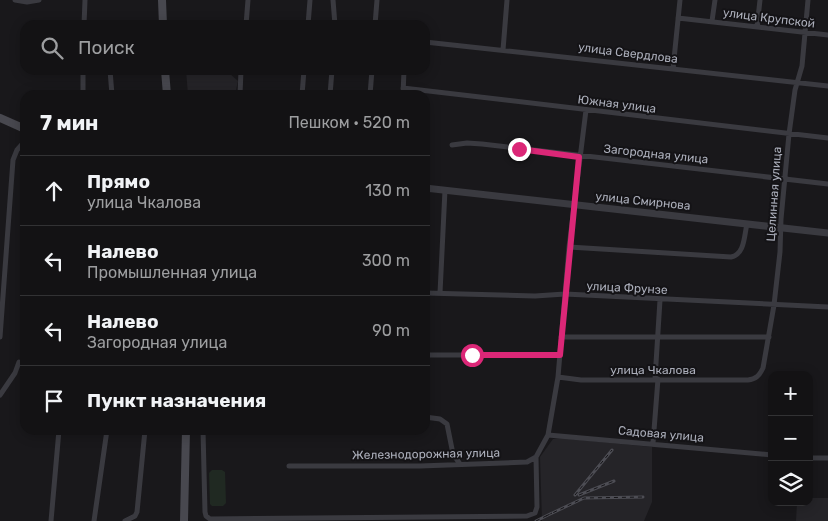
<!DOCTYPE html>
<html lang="ru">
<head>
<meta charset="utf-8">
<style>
	body { margin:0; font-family:Rubik,sans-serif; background:#202022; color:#f1f3f6 }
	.controls { position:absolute; right:15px; bottom:15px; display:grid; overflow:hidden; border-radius:10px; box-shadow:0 2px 12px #0003 }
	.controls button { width:45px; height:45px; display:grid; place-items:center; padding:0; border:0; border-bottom:1px solid #323234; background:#131214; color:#f1f3f6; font:25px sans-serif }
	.stop { position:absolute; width:15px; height:15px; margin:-11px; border:4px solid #db2777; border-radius:50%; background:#fff }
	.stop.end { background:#db2777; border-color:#fff; box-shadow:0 1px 5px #0008 }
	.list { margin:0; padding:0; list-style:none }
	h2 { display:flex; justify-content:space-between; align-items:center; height:65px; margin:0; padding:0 20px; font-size:21px }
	h2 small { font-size:16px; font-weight:400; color:#9d9ea0 }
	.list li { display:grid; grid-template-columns:32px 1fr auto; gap:15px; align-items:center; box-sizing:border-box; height:70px; padding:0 20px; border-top:1px solid #323234 }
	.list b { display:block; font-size:19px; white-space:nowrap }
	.list p { margin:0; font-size:16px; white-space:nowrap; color:#9d9ea0 }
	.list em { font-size:16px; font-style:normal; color:#9d9ea0 }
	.icon { flex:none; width:28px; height:28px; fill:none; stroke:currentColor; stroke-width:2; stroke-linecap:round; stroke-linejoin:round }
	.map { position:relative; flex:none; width:828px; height:521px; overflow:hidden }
	.search { position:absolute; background:#131214; box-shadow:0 2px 12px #0003; left:20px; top:20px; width:410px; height:55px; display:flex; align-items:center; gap:12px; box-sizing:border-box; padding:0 18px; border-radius:15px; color:#9d9ea0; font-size:19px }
	.panel { position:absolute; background:#131214; box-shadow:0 2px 12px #0003; left:20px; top:90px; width:410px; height:345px; border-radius:15px }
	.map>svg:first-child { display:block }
</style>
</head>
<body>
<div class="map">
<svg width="828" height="521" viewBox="0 0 828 521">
	<rect width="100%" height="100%" fill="#19181b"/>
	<path fill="#252428" d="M186,70H229V73L238,81L235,95H188Z
		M561,438L652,447V502L644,521H542L540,457L553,439Z
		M809,498H828V521H796L797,502H809Z"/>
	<path fill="#202922" d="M212,470H222L225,472L226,503L223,506H212L210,504L209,473Z"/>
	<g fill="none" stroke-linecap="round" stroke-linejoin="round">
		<path stroke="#3a3a40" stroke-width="5" d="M15,0L27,2L39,0
			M333,0L335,25
			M678,18L828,35
			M712,21L715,0
			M84,25L85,0
			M246,25L248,0
			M308,25L310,0
			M375,25L377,0
			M757,27L760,0
			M425,42L828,86
			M503,50L507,0
			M673,69L680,0
			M110,70L112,95
			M403,88L828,138
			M83,95V70
			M240,95L241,70
			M302,95L304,70
			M330,95L332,70
			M370,95L372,70
			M403,95L404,70
			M452,145L467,143L482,144L828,184
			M569,247L731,257C745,254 744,236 747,224
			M425,293L535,296L565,294L828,307
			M440,293L445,190
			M0,337L13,160L17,150L25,141
			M561,337H769
			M425,355H560
			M558,377L581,380H748C756,379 759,376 763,368L774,305L780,252L781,219L789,134L795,90L802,66L808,0
			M655,379L660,300
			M0,395L15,373L19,362
			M425,417L440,419L447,424L453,454L460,464
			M203,430L205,512L206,516L210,519L527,516L535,513L537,507L536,457
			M548,435L772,455
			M653,443L658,379
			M809,458H828
			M289,466H420L527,462L536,457L548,435L558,377L569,247L586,110
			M51,521L59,430
			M94,521L107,430
			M125,521L135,516L137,512L145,430"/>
		<path stroke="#3a3a40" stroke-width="7" d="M425,188L828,233"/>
		<path stroke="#48484f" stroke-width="8" d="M162,0L163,25
			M165,70L167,95
			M0,118L25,129
			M184,521L186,430"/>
		<defs>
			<path id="rail" d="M575,495L612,450
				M579,495L614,481
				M546,516L584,498L643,497
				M536,521L552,513"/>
		</defs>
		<use href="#rail" stroke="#4d4d54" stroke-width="3"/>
		<use href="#rail" stroke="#141316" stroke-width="1" stroke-dasharray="4" stroke-linecap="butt"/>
	</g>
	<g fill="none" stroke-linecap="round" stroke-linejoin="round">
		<path stroke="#db2777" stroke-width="6" d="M472,355H560L579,157L519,149"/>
	</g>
	<g text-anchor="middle" stroke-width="4" stroke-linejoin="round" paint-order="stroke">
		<g font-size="12" fill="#abaeba" stroke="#141316">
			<text transform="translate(769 18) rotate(7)" y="4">улица Крупской</text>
			<text transform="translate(628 53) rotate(7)" y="4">улица Свердлова</text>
			<text transform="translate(617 104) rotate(7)" y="4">Южная улица</text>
			<text transform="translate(656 154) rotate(6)" y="4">Загородная улица</text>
			<text transform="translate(774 194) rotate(-86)" y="4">Целинная улица</text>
			<text transform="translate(643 201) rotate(6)" y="4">улица Смирнова</text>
			<text transform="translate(627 288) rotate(3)" y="4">улица Фрунзе</text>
			<text x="653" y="374">улица Чкалова</text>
			<text transform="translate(661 434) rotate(5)" y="4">Садовая улица</text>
			<text transform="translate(426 454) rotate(-1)" y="4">Железнодорожная улица</text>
		</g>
	</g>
</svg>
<div class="controls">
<button>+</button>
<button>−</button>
<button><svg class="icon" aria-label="layers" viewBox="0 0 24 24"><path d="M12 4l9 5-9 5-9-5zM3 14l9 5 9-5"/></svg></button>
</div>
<div class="stop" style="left:472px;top:355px"></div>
<div class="stop end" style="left:519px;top:149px"></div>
<div class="search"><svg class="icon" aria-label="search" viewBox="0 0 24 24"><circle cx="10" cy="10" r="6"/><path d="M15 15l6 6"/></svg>Поиск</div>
<section class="panel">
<h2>7 мин<small>Пешком · 520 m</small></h2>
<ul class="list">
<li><svg class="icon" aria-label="ahead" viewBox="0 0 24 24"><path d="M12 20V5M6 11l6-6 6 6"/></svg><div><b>Прямо</b><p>улица Чкалова</p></div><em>130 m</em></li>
<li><svg class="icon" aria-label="left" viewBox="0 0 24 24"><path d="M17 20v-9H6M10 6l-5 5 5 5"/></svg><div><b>Налево</b><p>Промышленная улица</p></div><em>300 m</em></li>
<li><svg class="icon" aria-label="left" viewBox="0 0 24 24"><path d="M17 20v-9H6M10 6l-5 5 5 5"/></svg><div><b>Налево</b><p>Загородная улица</p></div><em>90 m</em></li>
<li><svg class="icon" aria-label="arrive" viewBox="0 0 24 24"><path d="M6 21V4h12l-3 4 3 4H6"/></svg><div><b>Пункт назначения</b></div></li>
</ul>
</section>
</div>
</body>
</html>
